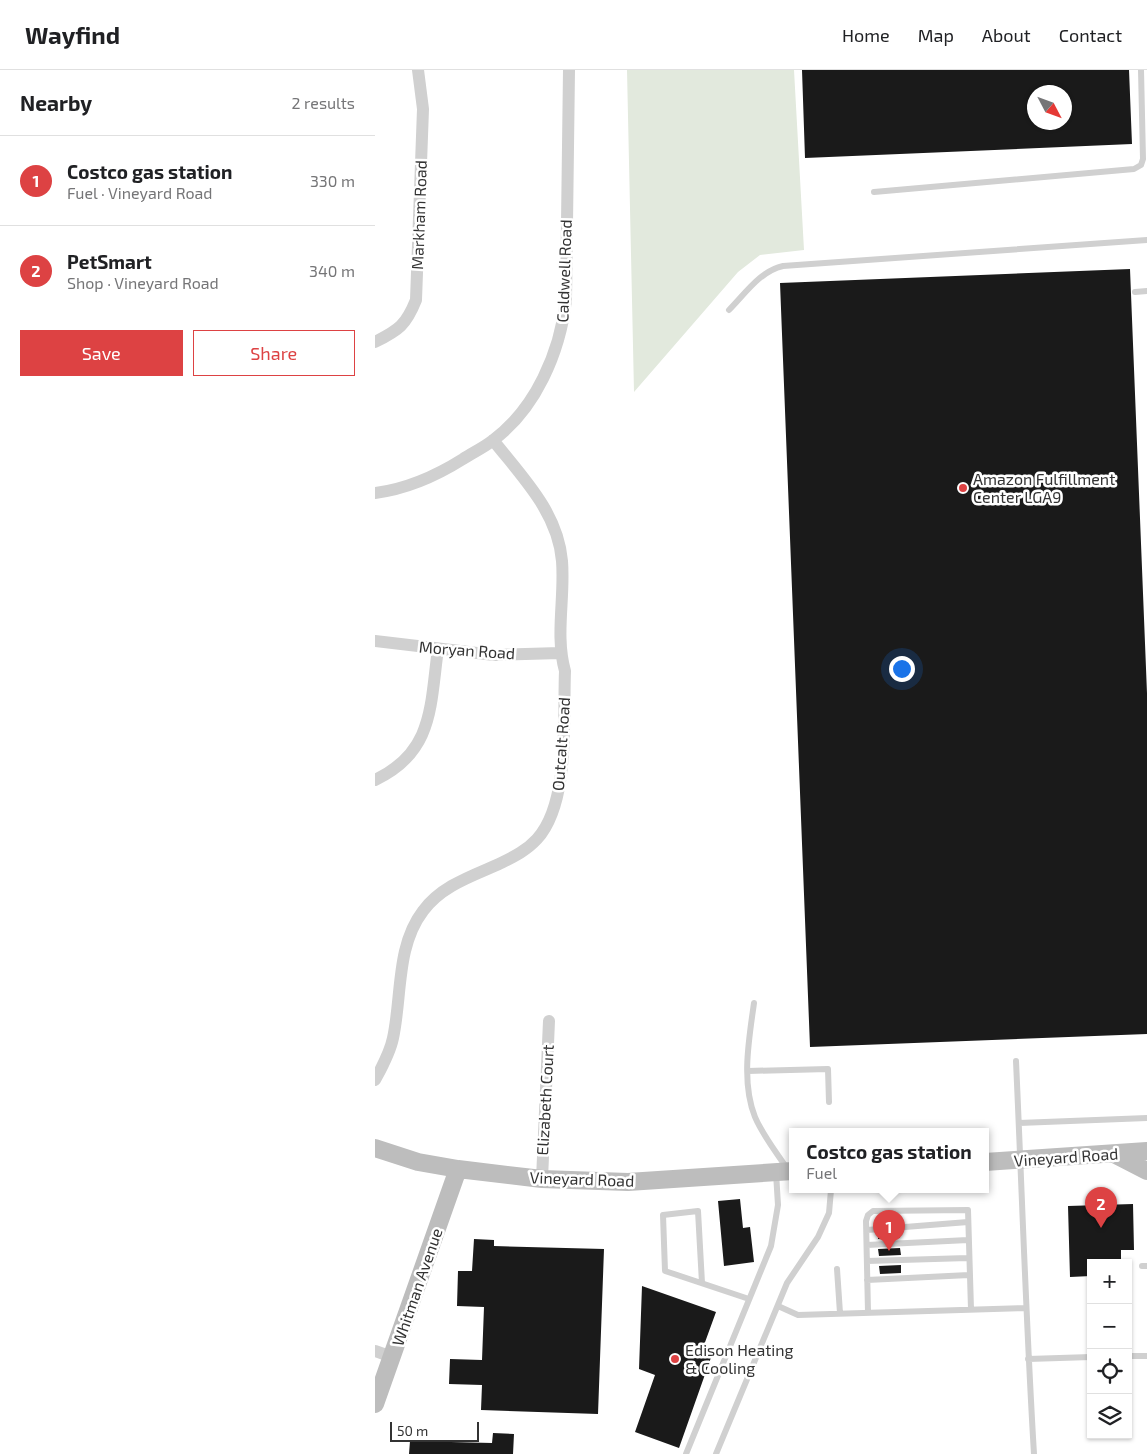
<!DOCTYPE html>
<html lang="en">
<head>
<meta charset="utf-8">
<style>
	body { margin:0; font-family:"Exo 2",sans-serif; background:#f2f2f2; color:#202124 }
	.controls { position:absolute; right:15px; bottom:15px; display:grid; overflow:hidden; border-radius:0px; box-shadow:0 1px 4px #0004 }
	.controls button { width:45px; height:45px; display:grid; place-items:center; padding:0; border:0; border-bottom:1px solid #e0e0e0; background:#fff; color:#202124; font:25px sans-serif }
	.compass { position:absolute; left:652px; top:15px; width:45px; height:45px; border-radius:50%; background:#fff; box-shadow:0 1px 4px #0004; rotate:131deg }
	.scale { position:absolute; left:15px; bottom:12px; width:89px; box-sizing:border-box; padding-left:5px; border:2px solid #333; border-top:0; font-size:14px; line-height:18px; white-space:nowrap; color:#333; -webkit-text-stroke:4px #fff; paint-order:stroke }
	.you { position:absolute; left:526px; top:598px; width:18px; height:18px; margin:-12px; border:4px solid #fff; border-radius:50%; background:#1a73e8; box-shadow:0 0 0 8px #1a73e833 }
	.badge { display:grid; place-items:center; width:32px; height:32px; border-radius:50%; background:#dd4243; color:#fff; font-size:16px; font-weight:700 }
	.pin { position:absolute; translate:-50% -41px; filter:drop-shadow(0 1px 2px #0008) }
	.pin::after { content:''; position:absolute; top:26px; width:18px; height:15px; background:inherit; clip-path:polygon(0 0,100% 0,50% 100%) }
	.popup { position:absolute; left:414px; top:1058px; width:200px; height:65px; box-sizing:border-box; display:grid; place-content:center; border-radius:0px; background:#fff; filter:drop-shadow(0 1px 4px #0005); font-size:16px; white-space:nowrap; color:#757577 }
	.popup b { font-size:19px; color:#202124 }
	.popup::after { content:''; position:absolute; left:50%; top:100%; margin-left:-10px; border:10px solid transparent; border-top-color:#fff }
	.list { margin:0; padding:0; list-style:none }
	h2 { display:flex; justify-content:space-between; align-items:center; height:65px; margin:0; padding:0 20px; font-size:21px }
	h2 small { font-size:16px; font-weight:400; color:#757577 }
	.list li { display:grid; grid-template-columns:32px 1fr auto; gap:15px; align-items:center; box-sizing:border-box; height:90px; padding:0 20px; border-top:1px solid #e0e0e0 }
	.list b { display:block; font-size:19px; white-space:nowrap }
	.list p { margin:0; font-size:16px; white-space:nowrap; color:#757577 }
	.list em { font-size:16px; font-style:normal; color:#757577 }
	.actions { display:flex; gap:10px; padding:15px 20px }
	.actions a { flex:1; padding:11px 0; border:1px solid #dd4243; border-radius:0px; text-align:center; font-size:18px; color:#dd4243 }
	.actions .main { background:#dd4243; color:#fff }
	.icon { flex:none; width:28px; height:28px; fill:none; stroke:currentColor; stroke-width:2; stroke-linecap:round; stroke-linejoin:round }
	.map { position:relative; flex:none; width:772px; height:1384px; overflow:hidden }
	header { display:flex; align-items:center; gap:30px; box-sizing:border-box; height:70px; padding:0 25px; background:#fff; border-bottom:1px solid #e0e0e0 }
	header strong { font-size:24px }
	nav { display:flex; gap:28px; margin-inline-start:auto; font-size:18px }
	main { display:flex }
	aside { flex:1; background:#fff }
	.map>svg:first-child { display:block }
</style>
</head>
<body>
<header>
<strong>Wayfind</strong>
<nav><a>Home</a><a>Map</a><a>About</a><a>Contact</a></nav>
</header>
<main>
<aside>
<h2>Nearby<small>2 results</small></h2>
<ul class="list">
<li><span class="badge">1</span><div><b>Costco gas station</b><p>Fuel · Vineyard Road</p></div><em>330 m</em></li>
<li><span class="badge">2</span><div><b>PetSmart</b><p>Shop · Vineyard Road</p></div><em>340 m</em></li>
</ul>
<div class="actions"><a class="main">Save</a><a>Share</a></div>
</aside>
<div class="map">
<svg width="772" height="1384" viewBox="0 0 772 1384">
	<rect width="100%" height="100%" fill="#fff"/>
	<path fill="#e2e9dd" d="M252,0H419L429,180L385,185L363,202L259,322Z"/>
	<path fill="#1a1a1a" fill-rule="evenodd" d="M427,0H754L757,74L430,88ZM660,22H690V52H660Z
		M755,199L772,623V964L435,977L405,213Z
		M365,1129L368,1158L375,1157L379,1192L349,1196L343,1131Z
		M758,1134L759,1180H746V1193H716V1206L695,1207L693,1136Z
		M502,1146H524L525,1152L502,1154Z
		M525,1162V1168L503,1169V1164Z
		M99,1169L119,1170V1176L229,1179L223,1344L106,1340L107,1315L74,1314L75,1289L107,1290L109,1237L82,1236L83,1201H97Z
		M525,1178L526,1185L504,1186L503,1179Z
		M526,1195V1203L505,1204L504,1196Z
		M267,1216L341,1242L329,1275L339,1279L304,1378L260,1362L280,1305L264,1299Z
		M118,1363L139,1364L138,1384H34L35,1371L117,1373Z"/>
	<g fill="none" stroke-linecap="round" stroke-linejoin="round">
		<path stroke="#d0d0d0" stroke-width="6" d="M499,122L759,99L766,95L768,89L766,0
			M760,222L772,221
			M354,240C370,224 385,201 408,196L772,170
			M379,933C374,969 366,1012 380,1047C388,1066 402,1083 413,1100
			M641,991C647,1122 651,1253 659,1384
			M373,1001L453,999L454,1032
			M644,1053L772,1048
			M492,1160L593,1152
			M492,1175L593,1170
			M492,1191L593,1188
			M767,1196H772
			M462,1199L465,1243
			M492,1210L594,1205
			M327,1213L323,1141L288,1145L290,1201L374,1229
			M403,1236L423,1245L650,1238
			M493,1242L491,1151L493,1145L498,1141L593,1140L596,1239
			M753,1286H772
			M653,1289L716,1287
			M311,1384L396,1176L403,1135L401,1103
			M341,1384L412,1213L443,1167L454,1143L456,1120"/>
		<path stroke="#d0d0d0" stroke-width="12" d="M0,272C24,260 31,255 41,230L48,39L43,0
			M0,423C32,419 61,406 88,389C97,383 108,378 117,371C161,339 185,282 191,230L194,0
			M0,571L119,585L185,583
			M0,710C59,682 55,636 63,579
			M0,1010C7,997 15,983 18,968C27,927 21,876 48,841C66,816 97,806 124,794C138,787 151,781 162,769C195,733 188,649 190,601C180,565 190,528 187,491C183,442 147,407 118,370
			M167,1109L174,951
			M0,1281L17,1287"/>
		<path stroke="#bdbdbd" stroke-width="18" d="M0,1078L43,1092L83,1099L167,1109L253,1112L418,1101
			M739,1084L772,1101
			M610,1092L772,1081
			M0,1334L83,1099"/>
	</g>
	<g fill="#dd4243" stroke="#fff" stroke-width="2">
		<circle cx="588" cy="418" r="5"/>
		<circle cx="300" cy="1289" r="5"/>
	</g>
	<g text-anchor="middle" stroke-width="5" stroke-linejoin="round" paint-order="stroke">
		<g font-size="16" fill="#333" stroke="#fff">
			<text transform="translate(44 145) rotate(-88)" y="6">Markham Road</text>
			<text transform="translate(189 201) rotate(-88)" y="6">Caldwell Road</text>
			<text transform="translate(92 580) rotate(4)" y="6">Moryan Road</text>
			<text transform="translate(186 674) rotate(-86)" y="6">Outcalt Road</text>
			<text transform="translate(170 1030) rotate(-87)" y="6">Elizabeth Court</text>
			<text transform="translate(691 1087) rotate(-4)" y="6">Vineyard Road</text>
			<text transform="translate(207 1109) rotate(2)" y="6">Vineyard Road</text>
			<text transform="translate(42 1217) rotate(-71)" y="6">Whitman Avenue</text>
		</g>
		<g font-size="16" fill="#333" stroke="#fff" text-anchor="start">
			<text x="598" y="415">Amazon Fulfillment<tspan x="598" dy="18">Center LGA9</tspan></text>
			<text x="310" y="1286">Edison Heating<tspan x="310" dy="18">&amp; Cooling</tspan></text>
		</g>
	</g>
</svg>
<div class="controls">
<button>+</button>
<button>−</button>
<button><svg class="icon" aria-label="locate" viewBox="0 0 24 24"><circle cx="12" cy="12" r="6"/><path d="M12 2v4M12 18v4M2 12h4M18 12h4"/></svg></button>
<button><svg class="icon" aria-label="layers" viewBox="0 0 24 24"><path d="M12 4l9 5-9 5-9-5zM3 14l9 5 9-5"/></svg></button>
</div>
<svg class="compass" viewBox="-18 -18 36 36"><path d="M0-13l5 13h-10z" fill="#e53935"/><path d="M0 13l5-13h-10z" fill="#757577"/></svg>
<div class="scale">50 m</div>
<div class="you"></div>
<div class="pin badge" style="left:514px;top:1181px">1</div>
<div class="popup"><b>Costco gas station</b>Fuel</div>
<div class="pin badge" style="left:726px;top:1158px">2</div>
</div>
</main>
</body>
</html>
